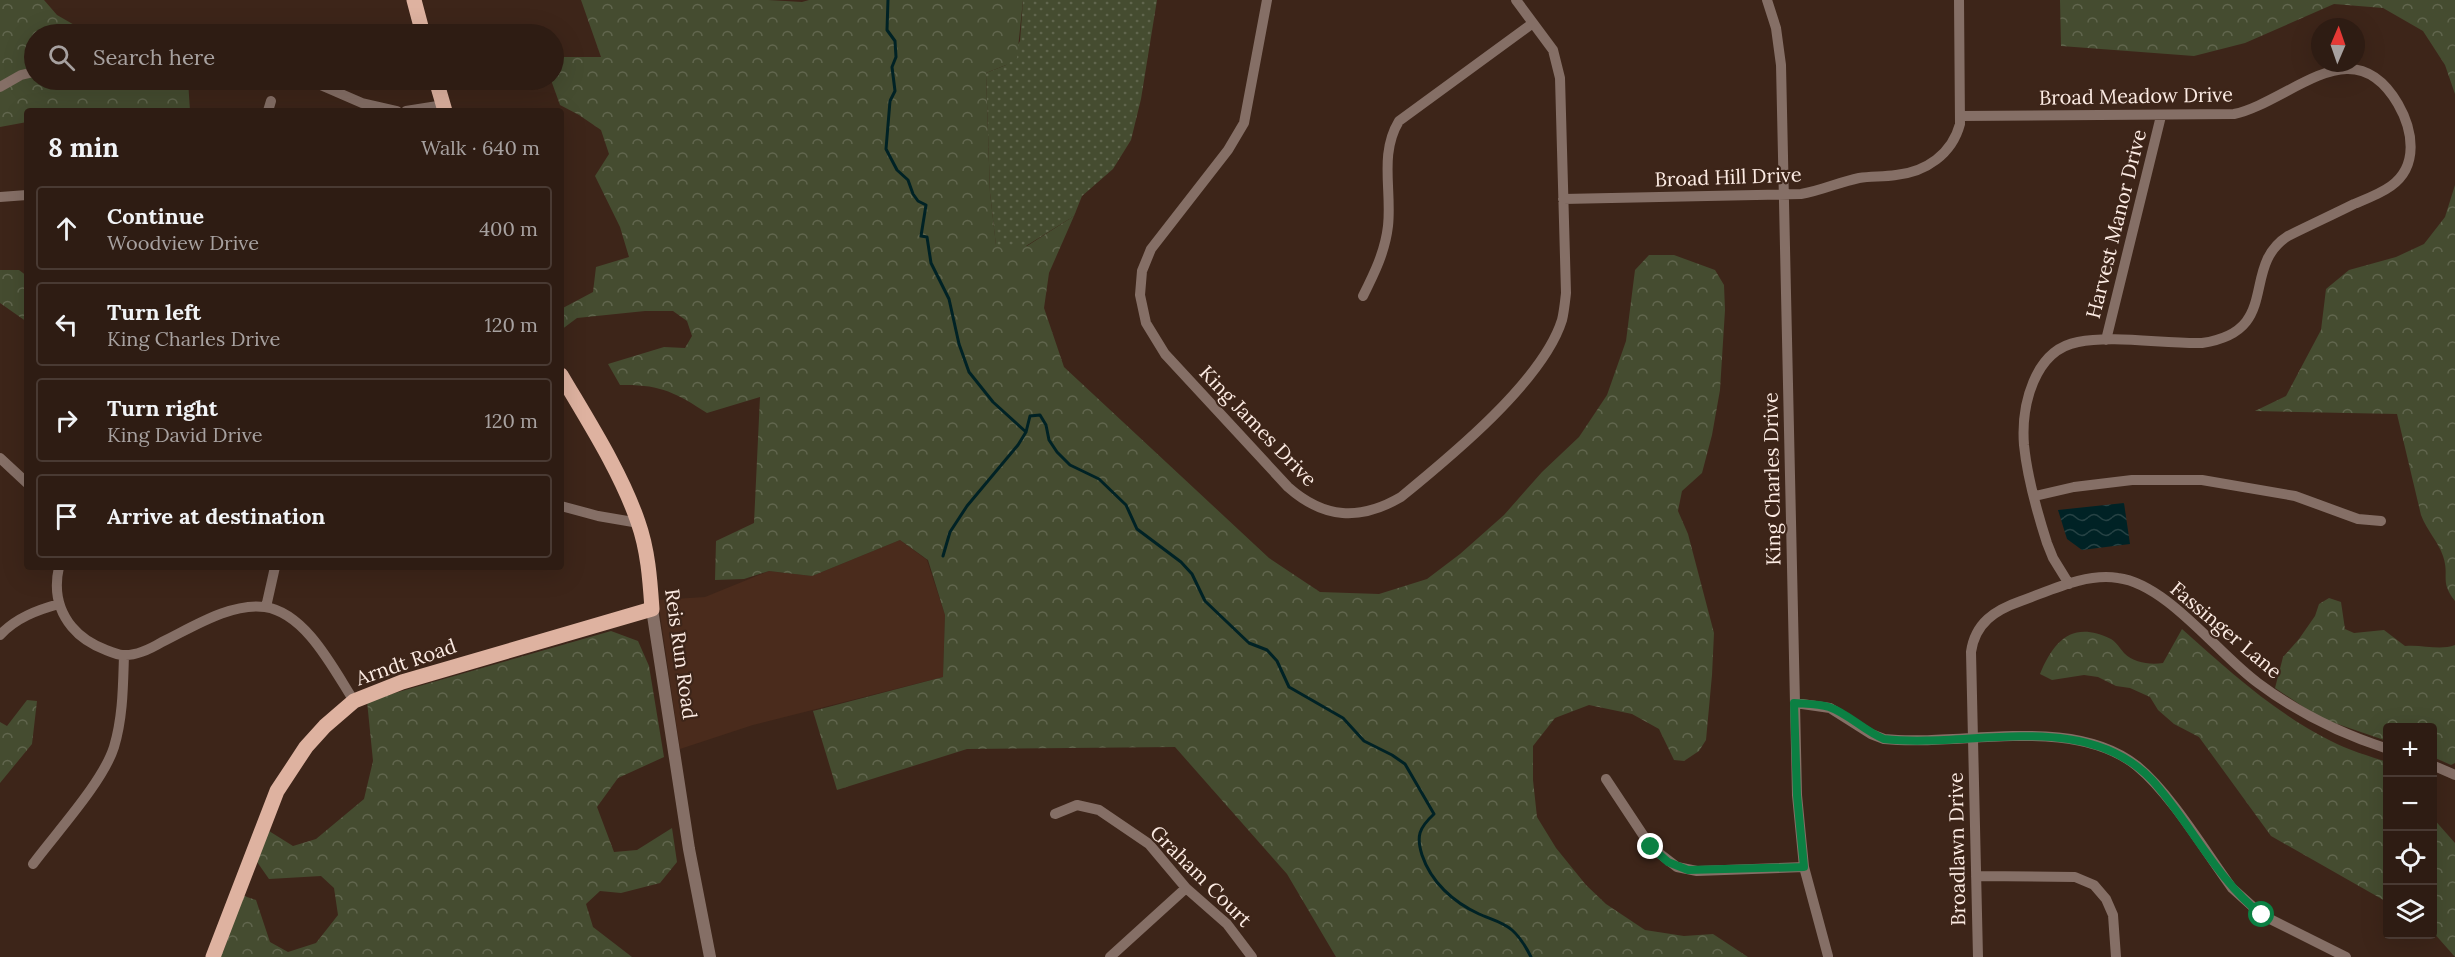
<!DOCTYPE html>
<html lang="en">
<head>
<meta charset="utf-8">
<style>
	body { margin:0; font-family:Lora,serif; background:#36251c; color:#f1f3f6 }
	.controls { position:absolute; right:18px; bottom:18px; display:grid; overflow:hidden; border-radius:6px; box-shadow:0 6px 24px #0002 }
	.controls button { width:54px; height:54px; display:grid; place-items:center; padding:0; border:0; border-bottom:2px solid #493a33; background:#2e1c13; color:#f1f3f6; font:30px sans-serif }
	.compass { position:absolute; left:2311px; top:18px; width:54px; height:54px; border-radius:50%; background:#2e1c13; box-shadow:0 6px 24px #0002; rotate:2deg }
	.stop { position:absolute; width:18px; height:18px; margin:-14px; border:4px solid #0b8043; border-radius:50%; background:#fff }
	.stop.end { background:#0b8043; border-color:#fff; box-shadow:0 2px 6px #0008 }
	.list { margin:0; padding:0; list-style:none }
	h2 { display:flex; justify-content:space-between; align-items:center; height:78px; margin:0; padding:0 24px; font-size:26px }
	h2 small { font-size:20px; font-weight:400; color:#a7a1a0 }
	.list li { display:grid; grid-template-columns:39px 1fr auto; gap:18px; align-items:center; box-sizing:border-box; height:84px; margin:0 12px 12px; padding:0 12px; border:2px solid #493a33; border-radius:6px }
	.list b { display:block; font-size:22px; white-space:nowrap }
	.list p { margin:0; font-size:20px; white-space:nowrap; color:#a7a1a0 }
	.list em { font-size:20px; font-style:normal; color:#a7a1a0 }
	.icon { flex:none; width:33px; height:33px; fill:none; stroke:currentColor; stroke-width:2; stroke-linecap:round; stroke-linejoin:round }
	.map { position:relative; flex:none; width:2455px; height:957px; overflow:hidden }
	.search { position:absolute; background:#2e1c13; box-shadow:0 6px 24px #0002; left:24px; top:24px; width:540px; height:66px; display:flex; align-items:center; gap:15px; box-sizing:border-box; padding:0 21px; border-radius:33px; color:#a7a1a0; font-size:22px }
	.panel { position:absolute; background:#2e1c13; box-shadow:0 6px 24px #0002; left:24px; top:108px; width:540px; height:462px; border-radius:6px }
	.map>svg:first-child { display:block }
</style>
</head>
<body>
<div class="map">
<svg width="2455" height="957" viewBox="0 0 2455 957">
	<defs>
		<pattern id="green-dots" width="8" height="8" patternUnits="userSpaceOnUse" patternTransform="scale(1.5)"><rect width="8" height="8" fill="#454c30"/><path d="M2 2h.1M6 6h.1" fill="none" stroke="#61664e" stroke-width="1.8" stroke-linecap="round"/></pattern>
		<pattern id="forest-crowns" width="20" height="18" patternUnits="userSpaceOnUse" patternTransform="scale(1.5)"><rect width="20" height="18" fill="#454c30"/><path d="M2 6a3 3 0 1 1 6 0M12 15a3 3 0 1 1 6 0" fill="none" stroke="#61664e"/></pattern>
		<pattern id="water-waves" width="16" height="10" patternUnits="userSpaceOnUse" patternTransform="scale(1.5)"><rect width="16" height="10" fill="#002225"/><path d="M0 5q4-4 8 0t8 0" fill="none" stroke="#264244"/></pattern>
	</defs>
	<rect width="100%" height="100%" fill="#3d2519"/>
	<path fill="#4a2b1c" d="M900,540L927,560L945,615L943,677L753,725L680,749L658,600L705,597L769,571L812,576Z"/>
	<path fill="url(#green-dots)" d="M1023,0H1157L1141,99L1131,140L1113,169L1082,196L1074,216L1026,246H996L990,193L986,73L1006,65L1020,41Z"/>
	<path fill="url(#forest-crowns)" d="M0,0H44L57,15L90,34H34V80H188L190,111H27V122L0,127Z
		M581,0H768L802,2L809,0H1023L1017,58L1006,65L986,73L990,193L996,245L1027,246L1074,216L1049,273L1044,308L1064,367L1269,558L1320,592L1379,594L1427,579L1460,554L1504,515L1542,472L1579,437L1607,395L1626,341L1635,270L1649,255H1674L1715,270L1724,285L1725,310L1720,390L1712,435L1702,473L1682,491L1678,511L1688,534L1714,633L1712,675L1706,740L1699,751L1684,761L1674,760L1659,729L1632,714L1589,705L1555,718L1533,746V780L1537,817L1556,848L1586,885L1606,904L1645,930L1684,936L1713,934L1748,957H1336L1287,874L1175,747L967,749L837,790L813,711L943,677L945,615L928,560L900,540L812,576L769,571L744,579L715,580L716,541L754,523L760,397L707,413C675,392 659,384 620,385L608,364L664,347L685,348L692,336L687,321L673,311H645L577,318L561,330V309L593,292L596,267L629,257L620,227L595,176L609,154L601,130L579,115L560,105L551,80H554V57H601Z
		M2060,0H2455V94L2445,65L2423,31L2383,8L2334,4L2245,43L2194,56L2061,46Z
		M2455,185V601C2439,581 2450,576 2443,556C2438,541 2427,531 2421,515L2397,414L2255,411L2286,396L2321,330L2326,289L2349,270L2396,257L2424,244L2445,217Z
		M0,270H19L27,276V322L0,303Z
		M2329,598L2341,602L2345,629L2354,633L2384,630L2405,646C2422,644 2439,651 2455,645V763L2451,765L2433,757L2432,728H2388L2387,741L2320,718L2275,688L2283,657L2299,639L2315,616L2319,604Z
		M2182,629C2229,671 2275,713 2331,741C2348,750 2369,756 2387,762V902L2271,836L2199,737L2174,724L2158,710L2150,697L2130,688L2116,686L2098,677L2084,675L2052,680L2040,674C2054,640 2073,620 2111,639C2116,642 2120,648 2124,653C2134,663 2150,665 2163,663Z
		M611,631L638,641L649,666L664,757L618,778L597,807L614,852L637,850L672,828L677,862L660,883L621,893L600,891L586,904L593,927L632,957H220C232,938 230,914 244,896L256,900L270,942L288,952L316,943L338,915L334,888L321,876L269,879L255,859L269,831L293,846L316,839L364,799L373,761L367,701Z
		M27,700L37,701L32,744L0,783V722L7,726Z
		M2432,817L2455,843V957L2433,932Z"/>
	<path fill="url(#water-waves)" d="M2124,503L2130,544L2082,550L2067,539L2058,510Z"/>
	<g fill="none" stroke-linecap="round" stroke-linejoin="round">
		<path stroke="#002225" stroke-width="3" d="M888,0L887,30L895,41L896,57L892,67L895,91L890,101L886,149L897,170L908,180L913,194L918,201L926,205L921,236L927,237L931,263L949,299L959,344L969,372L993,402L1026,432L1030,416L1040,415L1046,425L1049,440L1057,452L1070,465L1099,479L1126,505L1137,529L1181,562L1192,574L1205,601L1249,643L1267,650L1277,661L1289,687L1343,718L1364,741L1392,755L1405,764L1434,814C1419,828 1416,836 1422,855C1431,882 1453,902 1479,914C1490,919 1503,922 1512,930C1521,938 1526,947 1531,957
			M943,556L950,532L967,506L1018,445L1026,432"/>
		<path stroke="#856f66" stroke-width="10" d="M1267,0L1244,123L1228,150L1151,249L1142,271L1140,295L1146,323L1165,354L1288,487C1324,519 1360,521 1401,497C1450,457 1543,381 1562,320C1564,312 1565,302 1566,293L1560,78L1553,50L1516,0
			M1767,0L1776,28L1781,65L1797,795L1804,867L1828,956
			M309,80L362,103L397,111
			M0,87L21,75L34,72
			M268,111L271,101
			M406,111L444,105
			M1961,116L2234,114C2269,107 2315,68 2348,69C2371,69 2387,85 2398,104C2413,130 2419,166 2391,186C2380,194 2366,199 2354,204C2332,215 2310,225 2288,236C2239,267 2283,331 2202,343C2165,344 2113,335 2078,342C2034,350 2021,406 2024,445C2027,475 2038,515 2047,543L2053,558L2069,584
			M0,197L27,195
			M1563,199L1801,194C1821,191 1839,182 1859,178C1871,176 1883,177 1896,175C1926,172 1952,154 1960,124L1959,0
			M1363,296C1374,274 1385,252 1388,226C1392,190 1379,154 1399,121L1533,23
			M2106,340L2161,116
			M0,458L27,483
			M2035,496L2074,487L2132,480H2202L2295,496L2358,519L2381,521
			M561,506L598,516L639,523
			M59,567C54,589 58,610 72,627C81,638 93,645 106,650C111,652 118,655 123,655C136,656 152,648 162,642C191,628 231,602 265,607C306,613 334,670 354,701
			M266,607L275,567
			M0,635C16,618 37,610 59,604
			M1795,703L1830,708L1871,734L1884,739C1962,747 2072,714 2137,766C2171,794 2205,851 2232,888L2262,915L2346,957
			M2432,765L2455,775
			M1606,779L1651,847L1677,867L1697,871L1804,867
			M1055,814L1077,805L1099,810L1149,844L1186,888L1227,924L1252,957
			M33,864C56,833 103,782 114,747C123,717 123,686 124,655
			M1976,876L2075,877L2094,885L2106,899L2113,915L2116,957
			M1110,957L1186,888
			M1978,957L1971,652C1975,623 1995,610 2021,601C2052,590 2085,573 2118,578C2167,584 2218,654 2258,683C2298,713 2341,734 2388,749"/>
		<path stroke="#856f66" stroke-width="12" d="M652,609L689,849L710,957"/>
		<path stroke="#deb2a0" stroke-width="15" d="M414,0L423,34
			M436,80L445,111
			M213,957L277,791L306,747L325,726L354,701L402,682L652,609C650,580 648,550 638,522C621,472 588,421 561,375"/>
	</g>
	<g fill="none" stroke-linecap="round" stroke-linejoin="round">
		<path stroke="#0b8043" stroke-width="8" d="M1651,847L1668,862L1688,870L1804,867L1797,795L1794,703C1806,704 1818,704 1829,707C1849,714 1864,731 1884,739C1971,749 2084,708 2152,780C2191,823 2215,878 2262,915"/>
	</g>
	<g text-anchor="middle" stroke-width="4.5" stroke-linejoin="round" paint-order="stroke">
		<g font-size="20" fill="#fcebe3" stroke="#3d2519">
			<text transform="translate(2136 96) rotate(-1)" y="7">Broad Meadow Drive</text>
			<text transform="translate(1728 177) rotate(-2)" y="7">Broad Hill Drive</text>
			<text transform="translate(2116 224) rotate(-76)" y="7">Harvest Manor Drive</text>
			<text transform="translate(1258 426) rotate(46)" y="7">King James Drive</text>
			<text transform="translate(1772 479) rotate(-91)" y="7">King Charles Drive</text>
			<text transform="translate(2226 630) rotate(40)" y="7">Fassinger Lane</text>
			<text transform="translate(681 654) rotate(82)" y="7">Reis Run Road</text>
			<text transform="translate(406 662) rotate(-19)" y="7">Arndt Road</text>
			<text transform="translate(1957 849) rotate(-91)" y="7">Broadlawn Drive</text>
			<text transform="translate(1201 876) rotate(45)" y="7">Graham Court</text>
		</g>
	</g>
</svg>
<div class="controls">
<button>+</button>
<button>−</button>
<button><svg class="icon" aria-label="locate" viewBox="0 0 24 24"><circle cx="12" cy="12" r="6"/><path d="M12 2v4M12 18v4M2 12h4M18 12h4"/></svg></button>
<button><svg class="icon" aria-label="layers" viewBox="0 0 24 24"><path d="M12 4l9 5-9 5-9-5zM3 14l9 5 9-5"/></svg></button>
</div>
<svg class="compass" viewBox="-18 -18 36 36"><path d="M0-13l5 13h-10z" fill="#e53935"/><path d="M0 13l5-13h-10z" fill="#a7a1a0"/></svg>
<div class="stop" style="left:2262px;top:915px"></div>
<div class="stop end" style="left:1651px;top:847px"></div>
<div class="search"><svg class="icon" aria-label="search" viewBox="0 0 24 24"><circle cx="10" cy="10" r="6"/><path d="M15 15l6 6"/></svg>Search here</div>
<section class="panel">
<h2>8 min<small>Walk · 640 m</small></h2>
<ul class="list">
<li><svg class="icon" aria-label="ahead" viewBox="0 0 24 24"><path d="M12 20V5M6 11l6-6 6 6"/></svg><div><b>Continue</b><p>Woodview Drive</p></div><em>400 m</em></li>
<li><svg class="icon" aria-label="left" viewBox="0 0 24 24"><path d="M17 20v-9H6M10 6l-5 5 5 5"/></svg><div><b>Turn left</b><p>King Charles Drive</p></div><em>120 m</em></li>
<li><svg class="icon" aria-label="right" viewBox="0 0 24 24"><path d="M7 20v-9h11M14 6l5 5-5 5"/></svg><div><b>Turn right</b><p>King David Drive</p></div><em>120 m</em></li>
<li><svg class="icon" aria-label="arrive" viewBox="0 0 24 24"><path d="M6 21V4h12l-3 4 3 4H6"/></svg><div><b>Arrive at destination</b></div></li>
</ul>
</section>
</div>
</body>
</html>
